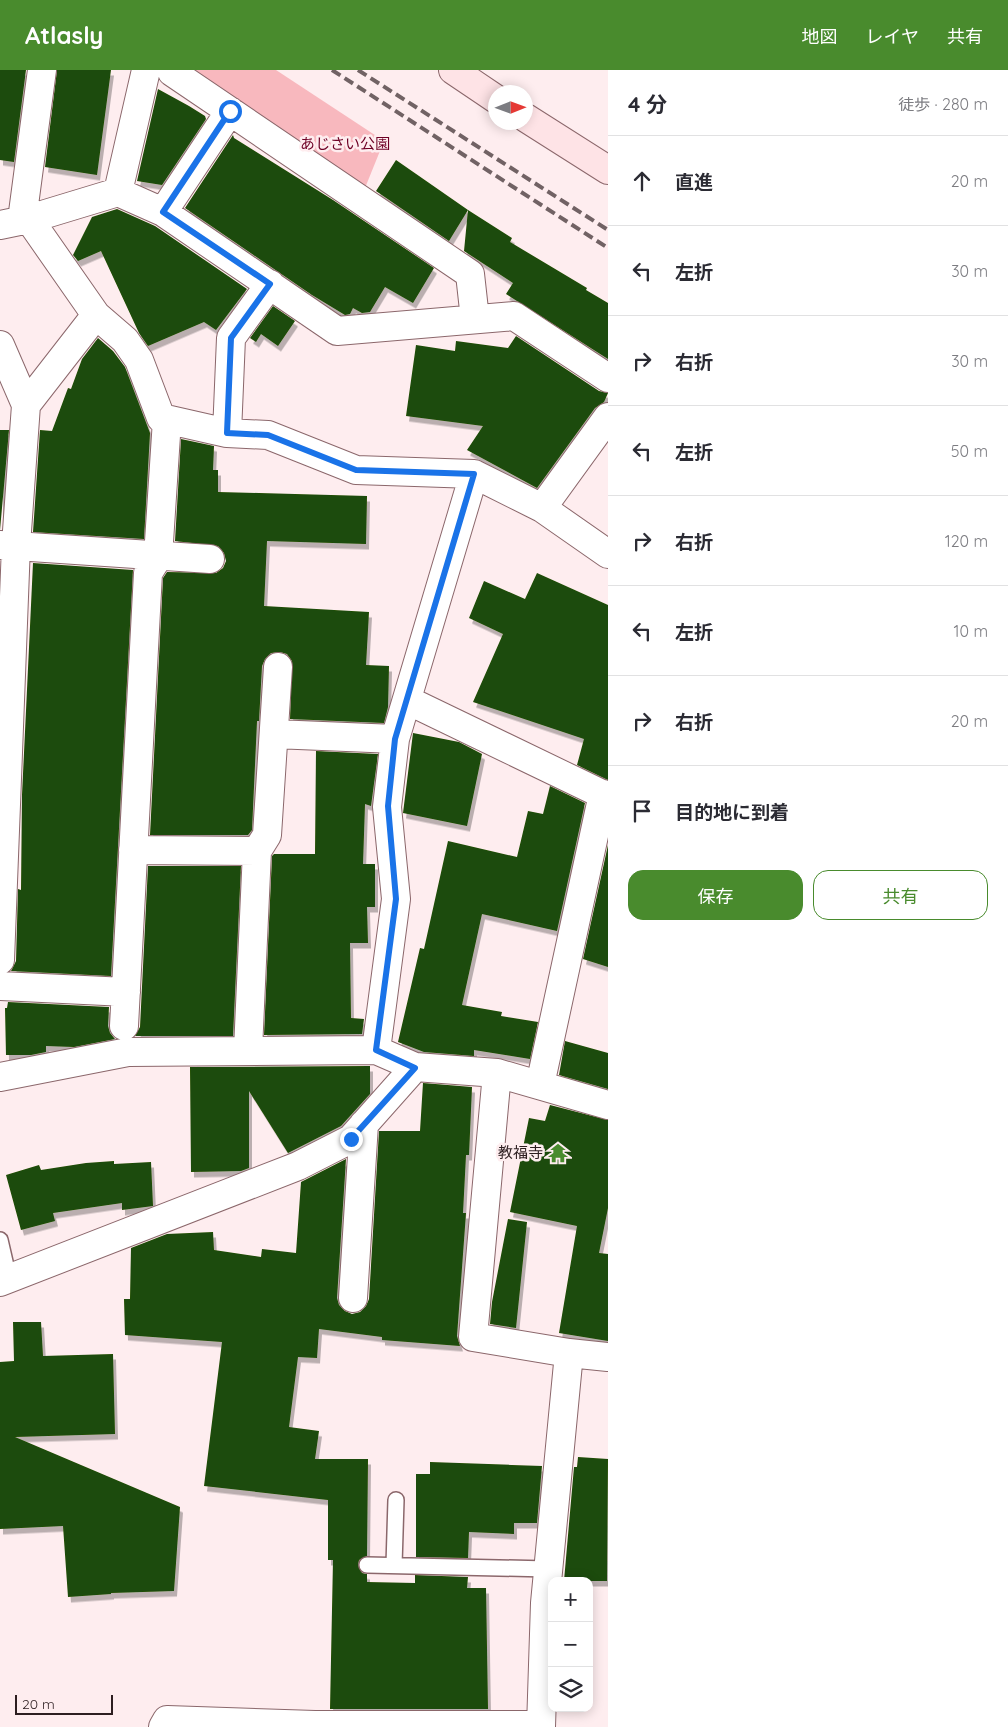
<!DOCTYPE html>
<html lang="ja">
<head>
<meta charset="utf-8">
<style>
	body { margin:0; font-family:Quicksand,"Noto Sans JP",sans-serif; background:#f2f2f3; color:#2b2b33 }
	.controls { position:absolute; right:15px; bottom:15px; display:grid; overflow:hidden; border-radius:10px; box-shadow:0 2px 12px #0003 }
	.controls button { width:45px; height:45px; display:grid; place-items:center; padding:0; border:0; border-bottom:1px solid #e1e1e2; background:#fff; color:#2b2b33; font:25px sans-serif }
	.compass { position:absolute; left:488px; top:15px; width:45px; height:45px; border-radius:50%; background:#fff; box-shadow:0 2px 12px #0003; rotate:89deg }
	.scale { position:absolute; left:15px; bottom:12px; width:98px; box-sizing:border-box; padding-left:5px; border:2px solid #2d1e20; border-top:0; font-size:14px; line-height:18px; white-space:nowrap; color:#2d1e20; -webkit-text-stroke:4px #feedef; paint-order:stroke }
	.stop { position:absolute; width:15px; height:15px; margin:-11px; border:4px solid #1a73e8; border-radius:50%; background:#fff }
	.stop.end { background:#1a73e8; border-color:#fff; box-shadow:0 1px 5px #0008 }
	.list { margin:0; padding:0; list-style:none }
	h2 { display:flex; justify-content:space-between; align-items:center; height:65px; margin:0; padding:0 20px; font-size:21px }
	h2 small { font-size:16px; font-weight:400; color:#7c7c81 }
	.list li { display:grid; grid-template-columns:32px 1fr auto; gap:15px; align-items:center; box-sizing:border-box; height:90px; padding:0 20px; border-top:1px solid #e1e1e2 }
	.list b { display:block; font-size:19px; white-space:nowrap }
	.list em { font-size:16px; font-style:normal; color:#7c7c81 }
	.actions { display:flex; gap:10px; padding:15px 20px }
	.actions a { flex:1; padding:11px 0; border:1px solid #498b2d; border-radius:15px; text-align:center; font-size:18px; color:#498b2d }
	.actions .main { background:#498b2d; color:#fff }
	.icon { flex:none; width:28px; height:28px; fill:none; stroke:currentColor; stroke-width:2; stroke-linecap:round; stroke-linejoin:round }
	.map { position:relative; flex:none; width:608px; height:1657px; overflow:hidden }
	header { display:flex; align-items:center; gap:30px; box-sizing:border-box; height:70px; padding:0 25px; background:#498b2d; color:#fff }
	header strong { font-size:24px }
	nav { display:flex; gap:28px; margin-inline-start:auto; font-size:18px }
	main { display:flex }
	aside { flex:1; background:#fff }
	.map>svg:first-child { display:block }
</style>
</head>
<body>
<header>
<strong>Atlasly</strong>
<nav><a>地図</a><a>レイヤ</a><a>共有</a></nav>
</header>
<main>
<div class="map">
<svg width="608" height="1657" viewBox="0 0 608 1657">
	<defs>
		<filter id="shadow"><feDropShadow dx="3" dy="5.5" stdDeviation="0" flood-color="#0004"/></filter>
	</defs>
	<rect width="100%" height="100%" fill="#feedef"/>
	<path fill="#f8b8be" d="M188,0H276L384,71L365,118Z"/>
	<path fill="#1f4c07" filter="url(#shadow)" d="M0,0H26L14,92L0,90Z
		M57,0H111L97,105L45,97Z
		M158,19L189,36L205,46L206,49L162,115L137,111Z
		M233,65L234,68L333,130L434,198L413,233L385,217L370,242L362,243L353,238L350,244L345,245L312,225L185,138Z
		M396,90L468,140L449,171L376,121Z
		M117,139L155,156L247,219L216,260L204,252L148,276L139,263L101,181L78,191L73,185L92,147Z
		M468,140L512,168L510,172L587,218L586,220L608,233V289L506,224L513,213L464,181Z
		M273,236L295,251L278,276L261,264L256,272L250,268Z
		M516,266L599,321L608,323L604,332L595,338L537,418L467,380L483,356L406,346L416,275L455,281L456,271L508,278Z
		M98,268L113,281L125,297L150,363L144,469L33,462L40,360L52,361L68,318L71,319L82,289Z
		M0,360H9L0,460Z
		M181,369L214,376L213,400H218V422L367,426L366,474L267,471L264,536L369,542L366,595L389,596L388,637L384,653L290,649L292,591L287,584L280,582L271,583L265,589L262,596L259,651H257L252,760L248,765H150L163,508L167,502L216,503L223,498L226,491L224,483L218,476L175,471Z
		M33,493L133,500L111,906L11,901L16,891L18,819L21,820L22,725Z
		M537,503L608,535V710L577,695L584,669L473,632L503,564L469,548L484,511L525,529Z
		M413,663L459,672L482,684L467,756L403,743Z
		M316,681L378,684L371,736L365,734L363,794H375V837H367L368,873H350L351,948L364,949L362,964L264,965L272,786L274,784H315Z
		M550,716L585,733L557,861L482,844L462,935L502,942L501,946L538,952L530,989L474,980V986L424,982L398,972L420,878L424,879L448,771L517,787L528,741L543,744Z
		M608,775V897L583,889Z
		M148,796H241L233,966H135L140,957Z
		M8,932L109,937L108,956L110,963L115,969L74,977L46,976V982L31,985H6L5,938H7Z
		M565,971L608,983V1019L559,1005Z
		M370,996V1024L341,1056L288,1083L249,1021V1098L241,1101L191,1102L190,997Z
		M423,1013L472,1017L469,1085H466L463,1143H466L457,1266L460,1276L382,1270V1267L319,1259L317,1288L298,1287L289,1357L319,1361L315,1389H368L367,1486L359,1490L358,1495L362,1503L367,1504V1512L415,1513V1505L468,1507L467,1518H486L488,1639H330L333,1490H328V1430L204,1416L222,1272L125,1265L124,1229H130L131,1178L167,1164L213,1162L214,1180L261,1187L262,1179L296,1183L301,1112L346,1089L337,1228L339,1235L345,1241L352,1244L360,1242L366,1236L369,1229L379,1061H420Z
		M550,1035L608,1050V1138L599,1183L608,1184V1271L559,1263L577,1156L510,1142L529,1048L545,1051Z
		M114,1091V1094L151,1092L153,1136L122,1140V1133L53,1143L55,1151L21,1160L6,1105L39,1095L41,1100L86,1093Z
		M508,1149L527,1152L516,1258L490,1254L492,1232Z
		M13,1252H41L43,1286L113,1284L115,1364L15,1367L180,1437L174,1521L111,1523V1524L68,1527L63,1456L0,1459V1292L14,1291Z
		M578,1387L608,1389L607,1511H564L574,1397H577Z
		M430,1392L542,1396L537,1453H514V1464L469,1462L468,1488L416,1487V1404H430Z"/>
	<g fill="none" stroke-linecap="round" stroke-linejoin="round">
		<defs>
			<path id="lane" d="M0,1170L9,1209
				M367,1495L548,1499
				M394,1495L396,1430"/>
			<path id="street" d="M172,2L470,204L475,249
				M118,122L146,0
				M163,142L230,41
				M29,149L96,245L125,270L139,290L161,348L227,363L268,365L356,400L474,404L542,438L608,347
				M22,150L42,0
				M0,155L29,149L118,122L163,142L337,261L514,246L608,308
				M0,275L26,335L16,475L0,890
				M26,335L96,245
				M227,363L231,268L270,214
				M542,438L608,484
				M0,475L210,489
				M407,630L608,727
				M274,664L395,669
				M133,780L257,781
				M0,916L126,922
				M124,956L148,503L158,487L167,350
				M248,980L257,781L267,765L278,597
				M376,980L396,829L387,737L395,669L474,404
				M497,1003L473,1267L569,1283L545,1533L541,1657
				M0,1007L128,982L376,980L415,997L497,1003L608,1035
				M540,1015L603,724
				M0,1212L298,1096L351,1069L415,997
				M353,1228L364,1054
				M569,1283L608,1287
				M163,1657L167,1650L315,1655H541"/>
			<path id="secondary" d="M453,0L496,29
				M526,48L608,100"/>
		</defs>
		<use href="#lane" stroke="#8b676b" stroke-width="18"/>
		<use href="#street" stroke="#8b676b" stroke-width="30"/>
		<use href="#secondary" stroke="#8b676b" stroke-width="30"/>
		<use href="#lane" stroke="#fff" stroke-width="15"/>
		<use href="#street" stroke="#fff" stroke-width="28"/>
		<use href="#secondary" stroke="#fee3e6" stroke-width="28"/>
		<path stroke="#716264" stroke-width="4" stroke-dasharray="10 5" stroke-linecap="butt" d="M332,0L608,178
			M358,0L608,160"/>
	</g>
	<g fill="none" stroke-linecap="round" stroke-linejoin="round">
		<path stroke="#1a73e8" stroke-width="6" d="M230,41L163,142L270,214L231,268L227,363L268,365L356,400L474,404L395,669L388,736L396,829L376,980L415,998L351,1069"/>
	</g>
	<defs>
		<symbol id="temple-bare" viewBox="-9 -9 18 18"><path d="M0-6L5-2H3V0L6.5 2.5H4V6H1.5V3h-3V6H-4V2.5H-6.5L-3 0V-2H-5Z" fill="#498b2d" stroke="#feedef" stroke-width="2.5" paint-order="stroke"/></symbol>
	</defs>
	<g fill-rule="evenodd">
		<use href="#temple-bare" x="544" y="1069" width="28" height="28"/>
	</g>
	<g text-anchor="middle" stroke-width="5" stroke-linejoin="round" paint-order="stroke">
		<g font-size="15" fill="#6e0025" stroke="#feedef">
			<text x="345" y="79">あじさい公園</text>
		</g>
		<g font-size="15" fill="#2d1e20" stroke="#feedef" text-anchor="end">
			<text x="543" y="1088">教福寺</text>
		</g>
	</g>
</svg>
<div class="controls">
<button>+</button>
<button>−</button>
<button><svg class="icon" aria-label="layers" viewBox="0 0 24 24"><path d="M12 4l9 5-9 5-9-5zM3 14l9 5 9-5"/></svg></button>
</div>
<svg class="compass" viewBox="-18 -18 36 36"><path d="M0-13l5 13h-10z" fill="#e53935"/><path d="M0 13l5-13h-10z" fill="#7c7c81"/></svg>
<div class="scale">20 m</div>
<div class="stop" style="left:230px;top:41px"></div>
<div class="stop end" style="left:351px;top:1069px"></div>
</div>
<aside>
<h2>4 分<small>徒歩 · 280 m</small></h2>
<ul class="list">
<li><svg class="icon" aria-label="ahead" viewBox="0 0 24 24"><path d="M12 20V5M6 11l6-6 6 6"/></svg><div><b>直進</b></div><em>20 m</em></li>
<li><svg class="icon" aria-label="left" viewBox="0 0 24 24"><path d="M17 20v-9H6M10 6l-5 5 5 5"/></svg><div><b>左折</b></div><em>30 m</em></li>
<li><svg class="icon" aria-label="right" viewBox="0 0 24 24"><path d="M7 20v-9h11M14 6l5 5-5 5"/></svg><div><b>右折</b></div><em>30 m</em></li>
<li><svg class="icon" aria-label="left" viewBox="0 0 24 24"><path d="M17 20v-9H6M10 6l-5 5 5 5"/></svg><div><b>左折</b></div><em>50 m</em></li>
<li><svg class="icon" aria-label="right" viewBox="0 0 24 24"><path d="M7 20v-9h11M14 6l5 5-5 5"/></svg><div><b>右折</b></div><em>120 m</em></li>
<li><svg class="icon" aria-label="left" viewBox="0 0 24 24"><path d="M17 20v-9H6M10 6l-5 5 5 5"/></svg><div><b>左折</b></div><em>10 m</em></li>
<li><svg class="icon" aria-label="right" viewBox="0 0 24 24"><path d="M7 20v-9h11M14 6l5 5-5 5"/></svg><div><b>右折</b></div><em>20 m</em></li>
<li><svg class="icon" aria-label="arrive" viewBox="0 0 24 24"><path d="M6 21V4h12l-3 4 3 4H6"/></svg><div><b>目的地に到着</b></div></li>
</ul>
<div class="actions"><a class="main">保存</a><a>共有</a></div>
</aside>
</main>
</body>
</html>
